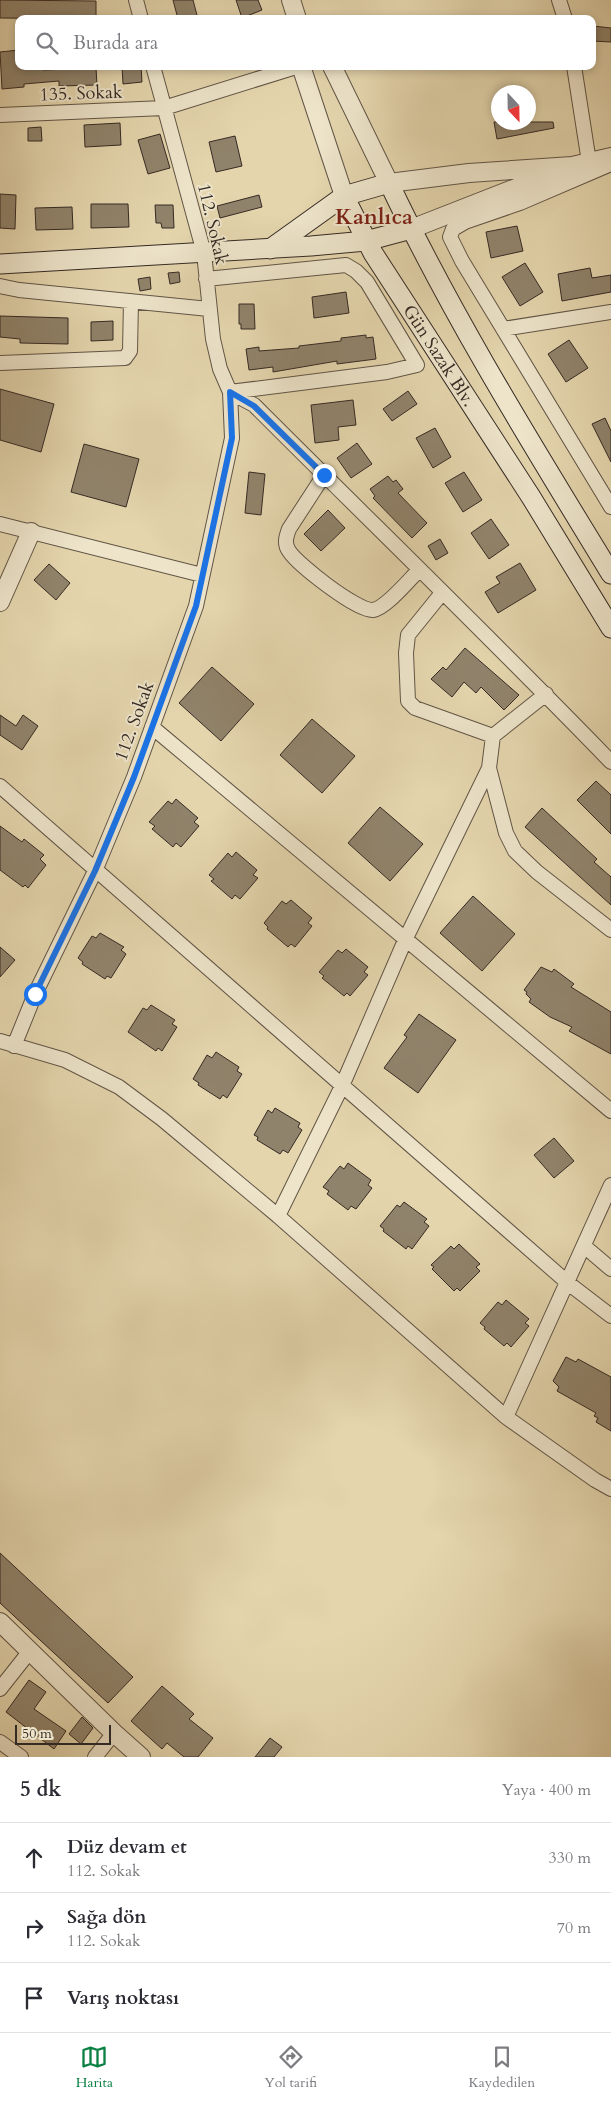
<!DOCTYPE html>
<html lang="tr">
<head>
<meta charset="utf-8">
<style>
	body { margin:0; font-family:Cardo,serif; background:#f2f2f3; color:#2b2b33 }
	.compass { position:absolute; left:491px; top:85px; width:45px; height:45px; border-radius:50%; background:#fff; box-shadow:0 2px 8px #0003; rotate:158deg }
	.scale { position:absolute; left:15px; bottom:12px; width:96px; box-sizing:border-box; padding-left:5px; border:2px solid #352a24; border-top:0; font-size:14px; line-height:18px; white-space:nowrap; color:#352a24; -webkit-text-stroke:4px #ede4ca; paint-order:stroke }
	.stop { position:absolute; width:15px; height:15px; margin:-11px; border:4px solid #1a73e8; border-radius:50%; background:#fff }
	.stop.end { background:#1a73e8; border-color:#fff; box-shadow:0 1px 5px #0008 }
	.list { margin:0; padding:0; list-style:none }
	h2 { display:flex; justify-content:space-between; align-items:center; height:65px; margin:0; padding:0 20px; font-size:21px }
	h2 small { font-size:16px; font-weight:400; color:#7c7c81 }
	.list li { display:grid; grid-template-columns:32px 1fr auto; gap:15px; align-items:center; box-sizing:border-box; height:70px; padding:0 20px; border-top:1px solid #e1e1e2 }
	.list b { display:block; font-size:19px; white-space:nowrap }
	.list p { margin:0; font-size:16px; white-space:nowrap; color:#7c7c81 }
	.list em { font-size:16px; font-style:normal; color:#7c7c81 }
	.icon { flex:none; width:28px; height:28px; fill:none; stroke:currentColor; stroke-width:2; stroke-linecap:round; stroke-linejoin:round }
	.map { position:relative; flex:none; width:611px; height:1757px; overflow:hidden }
	.search { position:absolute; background:#fff; box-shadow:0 2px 8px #0003; left:15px; right:15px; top:15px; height:55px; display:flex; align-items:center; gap:12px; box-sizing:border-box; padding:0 18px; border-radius:10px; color:#7c7c81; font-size:19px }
	.sheet { height:275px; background:#fff }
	nav { display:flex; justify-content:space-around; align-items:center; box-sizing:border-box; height:70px; border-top:1px solid #e1e1e2; background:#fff; font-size:14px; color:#7c7c81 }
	nav a { display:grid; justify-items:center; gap:2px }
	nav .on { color:#0b8043 }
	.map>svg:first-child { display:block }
</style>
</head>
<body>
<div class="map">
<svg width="611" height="1757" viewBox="0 0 611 1757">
	<rect width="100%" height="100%" fill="#e4d5ad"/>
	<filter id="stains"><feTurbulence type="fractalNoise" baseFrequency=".004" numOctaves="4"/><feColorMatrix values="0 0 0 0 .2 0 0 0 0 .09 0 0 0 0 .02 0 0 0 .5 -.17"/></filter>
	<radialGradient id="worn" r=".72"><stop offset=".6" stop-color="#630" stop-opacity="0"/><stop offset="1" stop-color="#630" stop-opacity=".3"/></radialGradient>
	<path fill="#90836b" stroke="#352a24" d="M0,0L96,1V19L0,18Z
		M173,0H193L198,19H178Z
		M236,0H258L262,10L242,18Z
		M593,26L611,28V42L592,41Z
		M19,50V66H43V70L96,68L97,85L59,86V81L24,84V87L2,89L0,52Z
		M122,66H141L142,82L123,84Z
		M494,122H553L554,128L497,139Z
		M120,123L121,145L85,147L84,125Z
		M41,127L42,141H28V128Z
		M160,134L170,168L148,174L138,140Z
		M235,136L242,166L216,172L209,142Z
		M0,194L16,195L15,229L0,228Z
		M259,195L262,207L220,218L217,206Z
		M91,204H128L129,227L91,228Z
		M155,205H173L174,228H162L161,223H156Z
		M72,207L73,229L36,230L35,208Z
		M517,226L523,251L491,258L486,232Z
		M525,263L543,292L520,306L502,277Z
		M590,268L592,278L611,275V292L562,301L558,274Z
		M179,272L180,282L170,284L168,273Z
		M150,277L151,289L140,291L138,279Z
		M346,292L349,313L314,318L312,297Z
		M239,304H254L255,329H241V324H239Z
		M0,316L68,318V344L20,343V339L0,337Z
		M113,321V340L91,341V322Z
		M366,335V338L373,337L376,359L337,364V361L273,372V367L249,370L246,349L259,347V351L299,348V346L341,341V338Z
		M569,340L588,368L566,382L548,354Z
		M0,389L54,404L41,452L0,440Z
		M408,391L417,404L392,421L383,409Z
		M353,400L356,425L338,427L339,440L315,443L311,405Z
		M605,418L611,431V462L592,424Z
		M435,428L451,457L433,468L416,438Z
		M357,443L372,464L351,478L337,458Z
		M84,444L139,459L126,507L71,492Z
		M249,472L265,474L261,515L245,513Z
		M464,472L482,500L463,512L445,483Z
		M388,476L393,482L396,480L403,489L398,493L427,523L412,538L373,498L375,496L370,489Z
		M328,510L345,528L321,551L304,534Z
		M491,519L509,545L489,559L471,533Z
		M440,539L448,553L436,560L428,546Z
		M520,563L536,590L498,613L485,592L500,583L496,577Z
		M49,564L70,583L56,600L34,580Z
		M465,648L519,695L504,710L481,687L476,693L464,682L452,697L431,679L443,667L446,670Z
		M212,667L254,704L221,741L179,703Z
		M0,715L16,726L23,715L38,726L22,750L0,735Z
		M312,719L355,756L322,793L280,755Z
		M596,781L611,795V834L577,800Z
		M176,799L198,818L194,822L199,826L181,847L176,843L173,847L152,829L155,826L149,822L168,801L172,804Z
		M380,807L423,844L390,881L348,843Z
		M542,808L597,859L594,862L611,877V905L525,827Z
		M0,826L22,842L24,839L44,855L40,859L46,865L28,888L25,885L23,887L0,870Z
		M236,852L257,870L253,875L258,878L240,899L235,895L232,899L211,881L214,879L209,875L228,853L232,857Z
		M473,896L515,934L482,971L440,933Z
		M291,900L312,918L308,923L312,926L295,947L291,944L288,947L267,929L268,927L264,923L282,901L286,904Z
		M100,933L124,947L121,950L126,954L111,978L107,976L105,979L82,964L83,962L78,958L92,936L96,938Z
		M0,947L15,960L0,977Z
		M346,949L368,967L364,972L368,975L350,996L347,993L344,996L322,978L324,976L319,972L338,950L342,953Z
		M541,967L552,972L554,969L574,984L571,987L611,1012V1054L569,1031L572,1027L550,1017L529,1002L531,999L526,994L527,992L524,990Z
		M151,1005L175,1020L172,1024L177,1027L162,1051L158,1048L156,1051L128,1032L143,1008L147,1010Z
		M419,1014L456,1040L418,1093L384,1068L407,1037L404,1035Z
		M216,1052L239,1067L237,1071L242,1074L227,1098L223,1095L220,1099L198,1085L199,1083L193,1079L207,1055L212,1058Z
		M275,1108L300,1123L298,1127L302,1130L288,1153L283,1150L280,1154L257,1140L258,1137L254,1135L268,1110L272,1113Z
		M554,1138L574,1161L554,1178L534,1155Z
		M348,1163L371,1180L368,1185L372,1188L356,1209L351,1206L348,1210L327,1194L329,1191L323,1187L340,1166L344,1169Z
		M404,1202L427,1219L424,1222L429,1226L412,1249L408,1246L406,1249L383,1231L384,1229L380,1226L397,1205L400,1207Z
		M459,1244L480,1264L476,1267L480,1271L460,1291L457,1288L454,1291L432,1269L434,1267L431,1265L451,1246L454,1249Z
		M506,1300L529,1319L525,1323L529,1326L511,1347L507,1343L504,1346L484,1329L485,1327L480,1323L498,1302L502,1305Z
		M566,1357L576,1362L578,1359L611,1377V1431L596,1422L598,1418L594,1416L596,1413L557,1391L559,1387L553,1381Z
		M0,1553L133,1677L108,1703L0,1603Z
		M29,1680L46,1692L34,1709L66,1731L54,1749L6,1712Z
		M162,1686L194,1714L189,1719L213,1738L198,1757H184L167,1743L162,1749L131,1721Z
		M82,1717L93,1728L81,1744L69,1734Z
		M270,1738L282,1747L274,1757H255Z"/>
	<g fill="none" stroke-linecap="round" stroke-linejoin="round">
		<defs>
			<path id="minor" d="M136,0L141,19
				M559,0L565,19
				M574,66L589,162
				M0,115L164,108L299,66
				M611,164L520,203L465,222L453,229L450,237L462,261L611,507
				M206,279L346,265L356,271L367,282L417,365L387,372L230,392
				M0,286L19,290L209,309
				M503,329L611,312
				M0,363L125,358L130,351L131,301
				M230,392L254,405C373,524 494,641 611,762
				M324,475L289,529C286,537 284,544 289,551C298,565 357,611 373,610C386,608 409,580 419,570
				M0,524L202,575
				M442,593L408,635L406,653L408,701L415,708L493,736
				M546,694L493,736L489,768L506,833L515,851L537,872L611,930
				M152,727L611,1111
				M0,786L568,1283L611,1316
				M0,1041L65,1060L119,1087L162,1119L278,1216L506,1417L595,1480L611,1489
				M14,1046L35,994L95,871L134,777L196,606L232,438L230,392L220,369L213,339L204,253L153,66
				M278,1216L342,1086L406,938L489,768
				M584,1246L611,1269
				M506,1417L611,1185
				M0,1689L30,1651
				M0,1742L21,1757
				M95,1757L114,1733"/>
			<path id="tertiary" d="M291,0L297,19
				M301,66L344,196
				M332,66L389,183L469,173L572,166
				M411,229L572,166L611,157
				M0,602L31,532
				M0,1622L114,1733L141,1757"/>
			<g id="secondary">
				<path id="s1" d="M344,196L373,253L531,497L611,628"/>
				<path d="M270,249L344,196L389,183C453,318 533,446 611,574"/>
				<path d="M0,264L311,246L366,241L411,229"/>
			</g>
		</defs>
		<use href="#minor" stroke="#615546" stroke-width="16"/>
		<use href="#tertiary" stroke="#615546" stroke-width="20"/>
		<use href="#secondary" stroke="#352a24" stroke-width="21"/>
		<use href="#minor" stroke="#ede4ca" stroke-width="14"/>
		<use href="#tertiary" stroke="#ede4ca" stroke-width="18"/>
		<use href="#secondary" stroke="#ede4ca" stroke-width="19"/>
	</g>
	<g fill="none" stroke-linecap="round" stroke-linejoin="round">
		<path stroke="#1a73e8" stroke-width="6" d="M35,994L95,871L134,777L196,606L232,438L230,392L254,406L324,475"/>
	</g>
	<g text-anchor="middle" stroke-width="4" stroke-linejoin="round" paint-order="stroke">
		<g font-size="18" fill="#352a24" stroke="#ede4ca">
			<text transform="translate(81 93) rotate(-2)" y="6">135. Sokak</text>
			<text transform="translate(213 224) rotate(77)" y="6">112. Sokak</text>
			<text dy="6" stroke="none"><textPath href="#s1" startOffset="186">Gün Sazak Blv.</textPath></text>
			<text transform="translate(134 721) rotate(-70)" y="6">112. Sokak</text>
		</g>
		<g font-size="22" font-weight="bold" fill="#7a1f14" stroke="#ede4ca">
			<text x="374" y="224">Kanlıca</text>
		</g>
	</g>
	<rect width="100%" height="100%" filter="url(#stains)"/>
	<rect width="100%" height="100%" fill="url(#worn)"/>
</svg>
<svg class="compass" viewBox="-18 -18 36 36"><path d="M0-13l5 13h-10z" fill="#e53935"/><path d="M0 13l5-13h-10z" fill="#7c7c81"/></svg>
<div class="scale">50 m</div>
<div class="stop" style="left:35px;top:994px"></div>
<div class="stop end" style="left:324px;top:475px"></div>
<div class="search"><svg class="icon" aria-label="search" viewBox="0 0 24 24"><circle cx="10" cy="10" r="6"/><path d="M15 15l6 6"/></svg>Burada ara</div>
</div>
<section class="sheet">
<h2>5 dk<small>Yaya · 400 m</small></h2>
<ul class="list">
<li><svg class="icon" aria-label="ahead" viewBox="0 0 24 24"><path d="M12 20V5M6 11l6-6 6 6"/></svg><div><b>Düz devam et</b><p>112. Sokak</p></div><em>330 m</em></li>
<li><svg class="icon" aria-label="right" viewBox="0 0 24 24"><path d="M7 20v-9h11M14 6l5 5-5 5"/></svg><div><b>Sağa dön</b><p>112. Sokak</p></div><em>70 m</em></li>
<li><svg class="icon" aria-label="arrive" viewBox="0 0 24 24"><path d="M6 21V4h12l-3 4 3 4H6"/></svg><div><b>Varış noktası</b></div></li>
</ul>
</section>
<nav>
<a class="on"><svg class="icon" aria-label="map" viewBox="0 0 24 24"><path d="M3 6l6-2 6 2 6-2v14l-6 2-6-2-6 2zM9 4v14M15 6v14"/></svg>Harita</a>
<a><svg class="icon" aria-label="directions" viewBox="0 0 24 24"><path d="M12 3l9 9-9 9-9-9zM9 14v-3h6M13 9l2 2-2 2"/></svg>Yol tarifi</a>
<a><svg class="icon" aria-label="saved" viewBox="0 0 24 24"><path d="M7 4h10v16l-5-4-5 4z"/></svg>Kaydedilen</a>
</nav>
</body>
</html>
